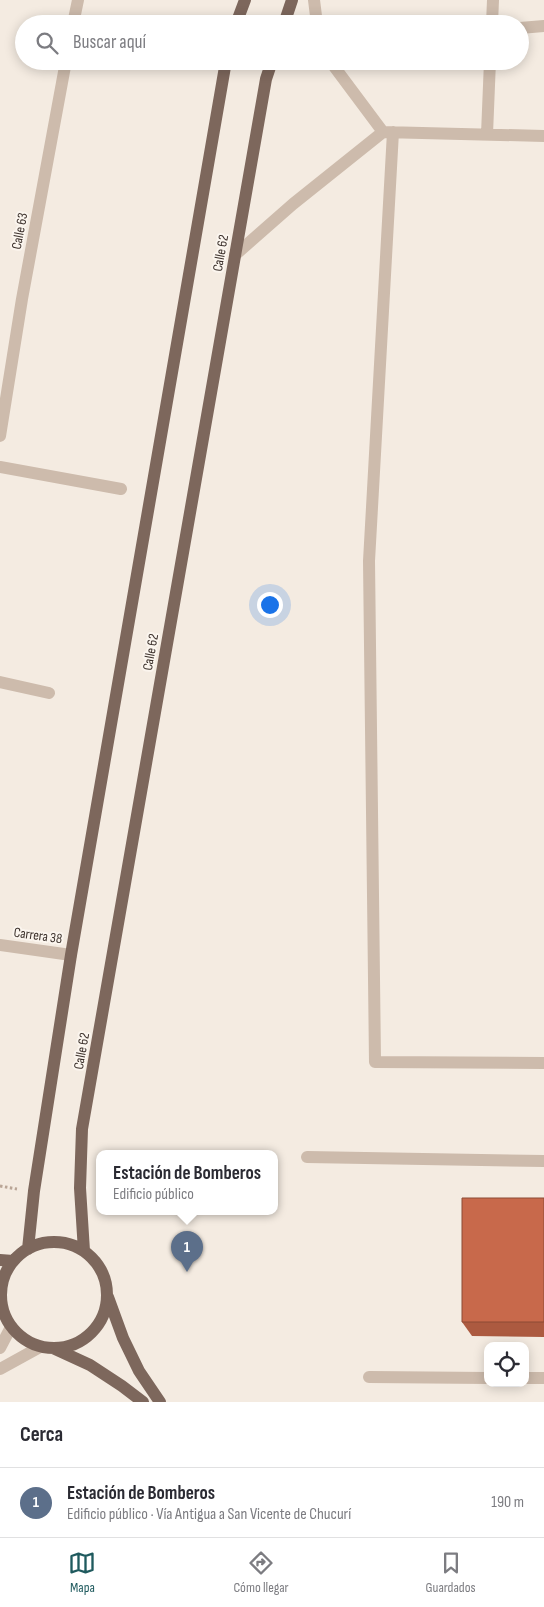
<!DOCTYPE html>
<html lang="es">
<head>
<meta charset="utf-8">
<style>
	body { margin:0; font-family:"Sofia Sans Condensed",sans-serif; background:#f7f7f7; color:#2b2b33 }
	.controls { position:absolute; right:15px; bottom:15px; display:grid; overflow:hidden; border-radius:10px; box-shadow:0 2px 12px #0003 }
	.controls button { width:45px; height:45px; display:grid; place-items:center; padding:0; border:0; border-bottom:1px solid #e1e1e2; background:#fff; color:#2b2b33; font:25px sans-serif }
	.you { position:absolute; left:269px; top:604px; width:18px; height:18px; margin:-12px; border:4px solid #fff; border-radius:50%; background:#1a73e8; box-shadow:0 0 0 8px #1a73e833 }
	.badge { display:grid; place-items:center; width:32px; height:32px; border-radius:50%; background:#1f5a5e; color:#fff; font-size:16px; font-weight:700 }
	.pin { position:absolute; translate:-50% -41px; filter:drop-shadow(0 1px 2px #0008) }
	.pin::after { content:''; position:absolute; top:26px; width:18px; height:15px; background:inherit; clip-path:polygon(0 0,100% 0,50% 100%) }
	.popup { position:absolute; left:96px; top:1150px; width:182px; height:65px; box-sizing:border-box; display:grid; place-content:center; border-radius:10px; background:#fff; filter:drop-shadow(0 1px 4px #0005); font-size:16px; white-space:nowrap; color:#7c7c81 }
	.popup b { font-size:19px; color:#2b2b33 }
	.popup::after { content:''; position:absolute; left:50%; top:100%; margin-left:-10px; border:10px solid transparent; border-top-color:#fff }
	.list { margin:0; padding:0; list-style:none }
	h2 { display:flex; justify-content:space-between; align-items:center; height:65px; margin:0; padding:0 20px; font-size:21px }
	h2 small { font-size:16px; font-weight:400; color:#7c7c81 }
	.list li { display:grid; grid-template-columns:32px 1fr auto; gap:15px; align-items:center; box-sizing:border-box; height:70px; padding:0 20px; border-top:1px solid #e1e1e2 }
	.list b { display:block; font-size:19px; white-space:nowrap }
	.list p { margin:0; font-size:16px; white-space:nowrap; color:#7c7c81 }
	.list em { font-size:16px; font-style:normal; color:#7c7c81 }
	.icon { flex:none; width:28px; height:28px; fill:none; stroke:currentColor; stroke-width:2; stroke-linecap:round; stroke-linejoin:round }
	.map { position:relative; flex:none; width:544px; height:1402px; overflow:hidden }
	.search { position:absolute; background:#fff; box-shadow:0 2px 12px #0003; left:15px; right:15px; top:15px; height:55px; display:flex; align-items:center; gap:12px; box-sizing:border-box; padding:0 18px; border-radius:28px; color:#7c7c81; font-size:19px }
	.sheet { height:135px; background:#fff }
	nav { display:flex; justify-content:space-around; align-items:center; box-sizing:border-box; height:70px; border-top:1px solid #e1e1e2; background:#fff; font-size:14px; color:#7c7c81 }
	nav a { display:grid; justify-items:center; gap:2px }
	nav .on { color:#1f5a5e }
	.map>svg:first-child { display:block }
</style>
</head>
<body>
<div class="map">
<svg width="544" height="1402" viewBox="0 0 544 1402">
	<rect width="100%" height="100%" fill="#f4ebe1"/>
	<g fill="none" stroke-linecap="round" stroke-linejoin="round">
		<path stroke="#b9a596" stroke-width="3" stroke-dasharray="2.5 2.5" stroke-linecap="butt" d="M0,1186L17,1189"/>
		<path stroke="#cdbbac" stroke-width="12" d="M314,0L317,24
			M73,24L78,0
			M492,24L493,0
			M520,28L544,26
			M330,61L383,132
			M393,132L369,561L375,1062L544,1063
			M487,134L490,61
			M235,255L293,204L383,132L544,136
			M0,436L22,299L66,61
			M0,467L121,489
			M0,682L49,693
			M0,945L71,955
			M307,1157L544,1161
			M0,1348L11,1327
			M0,1369L40,1347
			M369,1377L488,1378
			M525,1378H544"/>
		<path stroke="#7d675c" stroke-width="12" d="M236,24L245,0
			M284,24L292,0
			M1 1295a53 53 0 1 1 106 0a53 53 0 1 1-106 0Z
			M28,1249L34,1191L71,955L226,61
			M84,1251L80,1188L82,1129L266,79L272,61
			M0,1260L13,1261
			M108,1297L123,1338L139,1371L160,1402
			M53,1348L90,1365L122,1386L143,1402"/>
	</g>
	<path fill="#ac5a40" d="M544,1198V1337L472,1336L462,1322Z"/>
	<path fill="#c8694b" stroke="#8c4a34" d="M462,1198H544V1322H462Z"/>
	<g text-anchor="middle" stroke-width="4" stroke-linejoin="round" paint-order="stroke">
		<g font-size="14" fill="#3b302b" stroke="#fbf5ee">
			<text transform="translate(19 231) rotate(-79)" y="5">Calle 63</text>
			<text transform="translate(220 253) rotate(-80)" y="5">Calle 62</text>
			<text transform="translate(150 652) rotate(-80)" y="5">Calle 62</text>
			<text transform="translate(38 935) rotate(8)" y="5">Carrera 38</text>
			<text transform="translate(81 1051) rotate(-80)" y="5">Calle 62</text>
		</g>
	</g>
</svg>
<div class="controls">
<button><svg class="icon" aria-label="locate" viewBox="0 0 24 24"><circle cx="12" cy="12" r="6"/><path d="M12 2v4M12 18v4M2 12h4M18 12h4"/></svg></button>
</div>
<div class="you"></div>
<div class="pin badge" style="left:187px;top:1272px;background:#5c6f8a">1</div>
<div class="popup"><b>Estación de Bomberos</b>Edificio público</div>
<div class="search"><svg class="icon" aria-label="search" viewBox="0 0 24 24"><circle cx="10" cy="10" r="6"/><path d="M15 15l6 6"/></svg>Buscar aquí</div>
</div>
<section class="sheet">
<h2>Cerca<small></small></h2>
<ul class="list">
<li><span class="badge" style="background:#5c6f8a">1</span><div><b>Estación de Bomberos</b><p>Edificio público · Vía Antigua a San Vicente de Chucurí</p></div><em>190 m</em></li>
</ul>
</section>
<nav>
<a class="on"><svg class="icon" aria-label="map" viewBox="0 0 24 24"><path d="M3 6l6-2 6 2 6-2v14l-6 2-6-2-6 2zM9 4v14M15 6v14"/></svg>Mapa</a>
<a><svg class="icon" aria-label="directions" viewBox="0 0 24 24"><path d="M12 3l9 9-9 9-9-9zM9 14v-3h6M13 9l2 2-2 2"/></svg>Cómo llegar</a>
<a><svg class="icon" aria-label="saved" viewBox="0 0 24 24"><path d="M7 4h10v16l-5-4-5 4z"/></svg>Guardados</a>
</nav>
</body>
</html>
